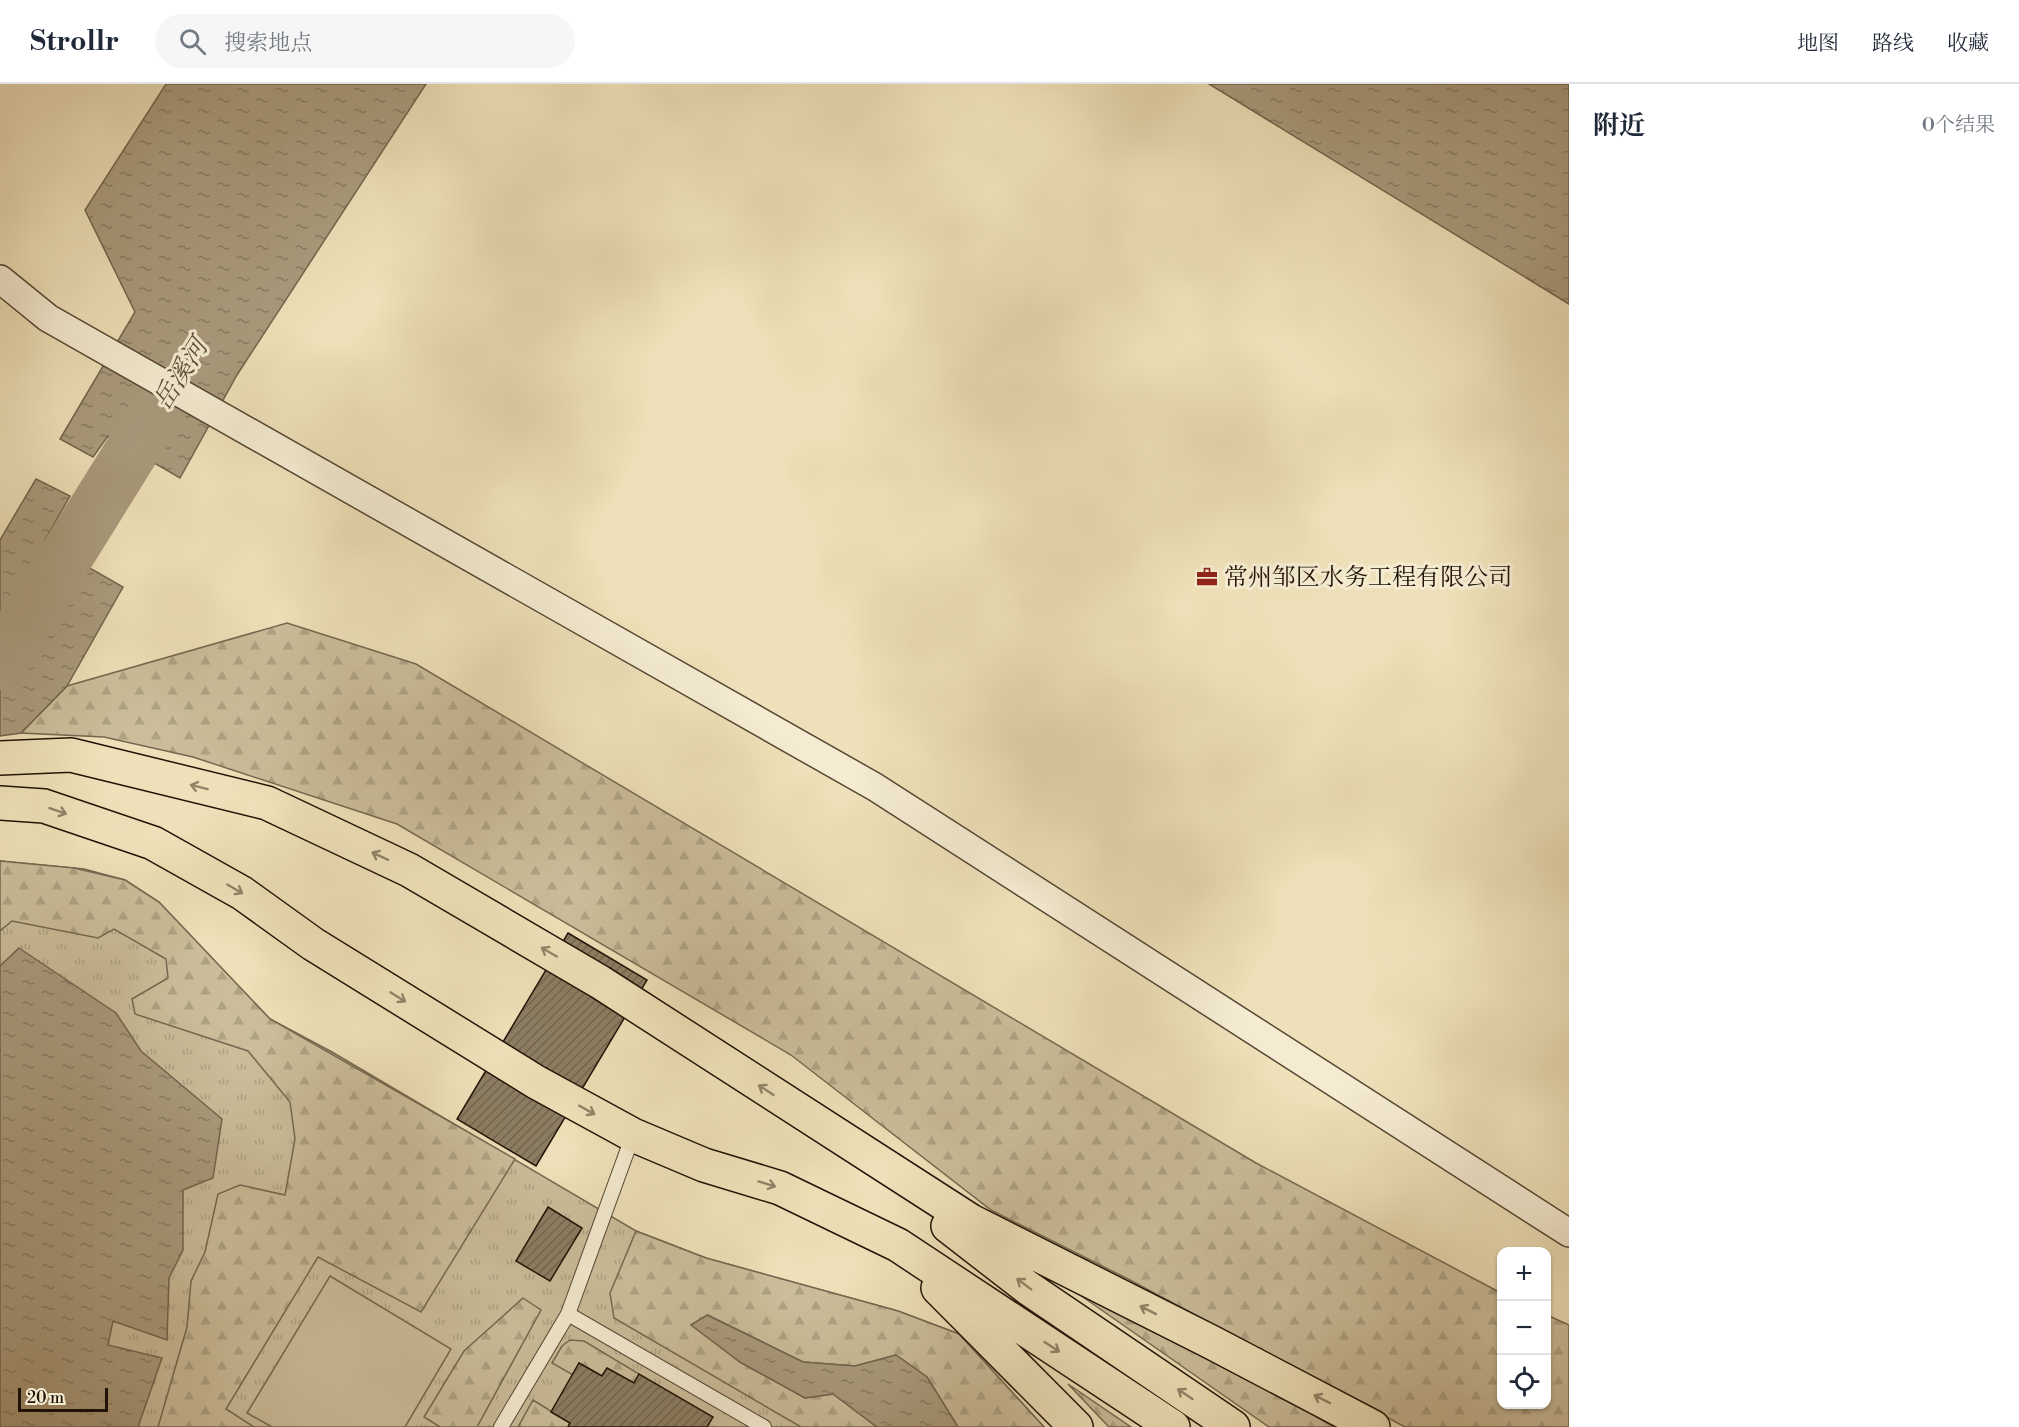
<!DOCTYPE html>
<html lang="zh">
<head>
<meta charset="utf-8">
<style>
	body { margin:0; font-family:"Libre Bodoni","Noto Serif SC",serif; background:#f6f6f7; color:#1f2937 }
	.controls { position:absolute; right:18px; bottom:18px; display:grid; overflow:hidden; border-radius:12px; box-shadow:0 2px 4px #0004 }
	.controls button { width:54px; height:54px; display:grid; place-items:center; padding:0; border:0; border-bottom:2px solid #e0e1e3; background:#fff; color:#1f2937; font:30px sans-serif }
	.scale { position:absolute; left:18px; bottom:15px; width:90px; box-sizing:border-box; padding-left:6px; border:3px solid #221307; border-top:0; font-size:16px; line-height:21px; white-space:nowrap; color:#221307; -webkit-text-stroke:4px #f4ebd1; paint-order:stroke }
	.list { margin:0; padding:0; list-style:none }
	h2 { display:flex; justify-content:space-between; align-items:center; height:78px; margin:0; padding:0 24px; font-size:26px }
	h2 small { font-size:20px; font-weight:400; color:#747a83 }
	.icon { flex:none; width:33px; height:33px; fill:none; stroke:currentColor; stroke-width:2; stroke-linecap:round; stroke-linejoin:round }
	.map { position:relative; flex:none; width:1569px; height:1343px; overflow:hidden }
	header { display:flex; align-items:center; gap:36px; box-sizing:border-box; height:84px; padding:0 30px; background:#fff; border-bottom:2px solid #e0e1e3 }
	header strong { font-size:28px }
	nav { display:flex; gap:33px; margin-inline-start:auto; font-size:21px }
	.search { width:420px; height:54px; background:#f6f6f7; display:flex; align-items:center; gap:15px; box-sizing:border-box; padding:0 21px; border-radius:33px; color:#747a83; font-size:22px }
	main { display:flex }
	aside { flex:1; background:#fff }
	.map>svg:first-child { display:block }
</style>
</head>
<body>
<header>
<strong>Strollr</strong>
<div class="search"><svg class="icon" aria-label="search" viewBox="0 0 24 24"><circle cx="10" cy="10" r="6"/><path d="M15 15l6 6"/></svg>搜索地点</div>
<nav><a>地图</a><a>路线</a><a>收藏</a></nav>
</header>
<main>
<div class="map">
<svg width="1569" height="1343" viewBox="0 0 1569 1343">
	<defs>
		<pattern id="grass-tufts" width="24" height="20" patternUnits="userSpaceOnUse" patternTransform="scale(1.5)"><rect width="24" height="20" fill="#cbbd9a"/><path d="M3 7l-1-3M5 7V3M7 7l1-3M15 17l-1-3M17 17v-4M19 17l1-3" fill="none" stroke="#aea283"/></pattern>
		<pattern id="forest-firs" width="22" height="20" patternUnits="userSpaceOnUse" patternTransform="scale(1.5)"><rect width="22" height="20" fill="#cbbd9a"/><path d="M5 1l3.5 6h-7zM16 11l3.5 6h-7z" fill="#aea283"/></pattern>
		<pattern id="water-ripples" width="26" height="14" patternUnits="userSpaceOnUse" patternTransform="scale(1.5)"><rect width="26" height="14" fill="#a99a7c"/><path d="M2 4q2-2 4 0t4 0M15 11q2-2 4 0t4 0" fill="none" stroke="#897c64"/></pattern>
		<pattern id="building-hatch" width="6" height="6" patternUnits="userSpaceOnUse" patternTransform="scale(1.5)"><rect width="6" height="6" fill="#8c7e63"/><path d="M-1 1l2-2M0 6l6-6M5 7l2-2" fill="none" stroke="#726650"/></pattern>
	</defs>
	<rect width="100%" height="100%" fill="#eee0b8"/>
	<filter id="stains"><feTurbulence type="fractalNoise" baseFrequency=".00333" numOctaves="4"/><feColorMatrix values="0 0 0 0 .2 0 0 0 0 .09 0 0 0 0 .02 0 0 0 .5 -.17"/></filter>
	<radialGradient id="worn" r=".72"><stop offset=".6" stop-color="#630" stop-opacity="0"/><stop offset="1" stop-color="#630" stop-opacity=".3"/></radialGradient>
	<path fill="url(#grass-tufts)" stroke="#766850" stroke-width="1.5" d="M0,777L84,785L125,796L159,818L270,935L332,968L636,1147L706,1174L898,1227L959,1250L1044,1343H0Z"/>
	<path fill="url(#forest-firs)" stroke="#766850" stroke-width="1.5" d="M287,539L416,580L1256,1079L1501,1209L1502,1320H1546L1547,1231L1569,1241V1343H1405L1128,1195L991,1126L791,971L397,740L193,673L104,653L21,649L67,602Z
		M0,777L74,784L125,796L159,818L270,935L515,1075L421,1228L318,1173L226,1325L254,1343H158L187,1243L191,1197L205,1168L218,1110L240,1101L285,1111L295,1055L290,1018L248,967L135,930L132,915L168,894L166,875L114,845L98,854L12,837L0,847Z
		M636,1147L706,1174L898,1227L959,1250L1044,1343H958L927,1293L896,1271L855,1282L803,1278L708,1231L692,1240L740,1278L805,1314L833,1310L877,1343H801L614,1234L610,1209Z
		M1070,1204L1274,1306L1333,1343H1269Z
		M523,1214L541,1226L477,1343H440L424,1333L464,1267Z
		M570,1256L584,1257L639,1290L634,1299L607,1284L602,1292L579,1279L573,1291L552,1279L562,1262Z
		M1068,1300L1131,1343H1109Z
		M533,1316L570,1339L568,1343H518Z"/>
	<path fill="#cbbd9a" stroke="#766850" stroke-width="1.5" d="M330,1192L451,1265L405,1343H272L247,1329Z"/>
	<path fill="url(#water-ripples)" stroke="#73644d" stroke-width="1.5" d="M166,0H426L237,291L180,394L108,352L93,373L60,355L135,228L85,126Z
		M1209,0H1569V220Z
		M36,395L70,412L44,458L123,503L67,602L21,649L0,652V456Z
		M19,864L116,929L141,967L222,1035L213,1094L183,1106V1166L169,1194L167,1256L113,1237L108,1261L162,1274L138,1343H0V882Z
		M707,1231L803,1278L855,1282L896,1271L927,1293L958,1343H877L833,1310L805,1314L740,1278L691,1241Z"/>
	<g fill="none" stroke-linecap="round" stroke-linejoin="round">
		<path stroke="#a99a7c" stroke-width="54" d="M0,579L171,304"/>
	</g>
	<path fill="url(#building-hatch)" stroke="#221307" stroke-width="1.5" d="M568,849L647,896L536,1082L457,1035Z
		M548,1123L582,1144L550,1197L516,1177Z
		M579,1279L602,1292L607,1284L634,1299L639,1290L713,1333L707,1343H568L570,1339L551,1328Z"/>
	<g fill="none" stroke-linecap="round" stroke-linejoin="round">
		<defs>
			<path id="service" d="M568,1230L764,1343
				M501,1343L568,1230L633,1051"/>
			<path id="minor" d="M0,195L48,234L875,703L1569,1149"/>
			<path id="motorway" d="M0,674L71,671L267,719L409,786L600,898L971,1137L1211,1258L1373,1343
				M0,719L44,722L153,759L242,809L313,860L536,998L633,1051L704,1081L780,1104L898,1161L1173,1343
				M948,1142L1028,1204L1233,1343
				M938,1204L1076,1343"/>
		</defs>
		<use href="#service" stroke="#554633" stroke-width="16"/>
		<use href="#minor" stroke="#554633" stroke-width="30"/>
		<use href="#motorway" stroke="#221307" stroke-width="36"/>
		<use href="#service" stroke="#f4ebd1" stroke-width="14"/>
		<use href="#minor" stroke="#f4ebd1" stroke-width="27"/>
		<use href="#motorway" stroke="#eee0b8" stroke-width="33"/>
	</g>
	<defs><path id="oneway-shaft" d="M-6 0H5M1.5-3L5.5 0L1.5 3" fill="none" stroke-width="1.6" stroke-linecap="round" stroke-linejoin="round" transform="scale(1.5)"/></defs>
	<g stroke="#928468">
		<use href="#oneway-shaft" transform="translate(199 703) rotate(-166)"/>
		<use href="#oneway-shaft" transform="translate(58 727) rotate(19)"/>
		<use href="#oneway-shaft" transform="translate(380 772) rotate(-155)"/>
		<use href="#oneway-shaft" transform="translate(235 805) rotate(30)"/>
		<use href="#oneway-shaft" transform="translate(549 868) rotate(-150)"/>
		<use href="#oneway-shaft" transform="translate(398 913) rotate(32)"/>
		<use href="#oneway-shaft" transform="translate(766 1006) rotate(-147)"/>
		<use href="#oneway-shaft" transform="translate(587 1026) rotate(29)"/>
		<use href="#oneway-shaft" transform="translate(767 1100) rotate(17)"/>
		<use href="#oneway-shaft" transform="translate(1024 1200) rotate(-143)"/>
		<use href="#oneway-shaft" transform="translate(1148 1226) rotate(-153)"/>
		<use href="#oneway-shaft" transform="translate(1052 1263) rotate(33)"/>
		<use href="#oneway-shaft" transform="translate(1185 1310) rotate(-146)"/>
		<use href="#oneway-shaft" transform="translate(1322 1315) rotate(-153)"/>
	</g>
	<defs>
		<symbol id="office-bare" viewBox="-9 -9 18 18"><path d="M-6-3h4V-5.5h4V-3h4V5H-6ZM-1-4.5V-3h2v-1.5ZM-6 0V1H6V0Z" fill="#8f2418" stroke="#f4ebd1" stroke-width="2.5" paint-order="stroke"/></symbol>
	</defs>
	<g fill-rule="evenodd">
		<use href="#office-bare" x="1192" y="478" width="30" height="30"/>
	</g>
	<g text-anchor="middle" stroke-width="6" stroke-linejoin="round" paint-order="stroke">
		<g font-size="24" fill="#221307" stroke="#f4ebd1" text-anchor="start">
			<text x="1224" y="501">常州邹区水务工程有限公司</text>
		</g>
		<g font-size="26" font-style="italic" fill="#5f503c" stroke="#f4ebd1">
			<text transform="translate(180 290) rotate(-58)" y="9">岳溪河</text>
		</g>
	</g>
	<rect width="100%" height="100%" filter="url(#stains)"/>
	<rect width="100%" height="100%" fill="url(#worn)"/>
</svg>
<div class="controls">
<button>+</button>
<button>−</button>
<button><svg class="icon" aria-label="locate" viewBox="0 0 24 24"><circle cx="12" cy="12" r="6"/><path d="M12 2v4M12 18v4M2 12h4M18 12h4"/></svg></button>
</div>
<div class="scale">20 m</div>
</div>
<aside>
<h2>附近<small>0个结果</small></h2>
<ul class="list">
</ul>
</aside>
</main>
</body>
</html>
